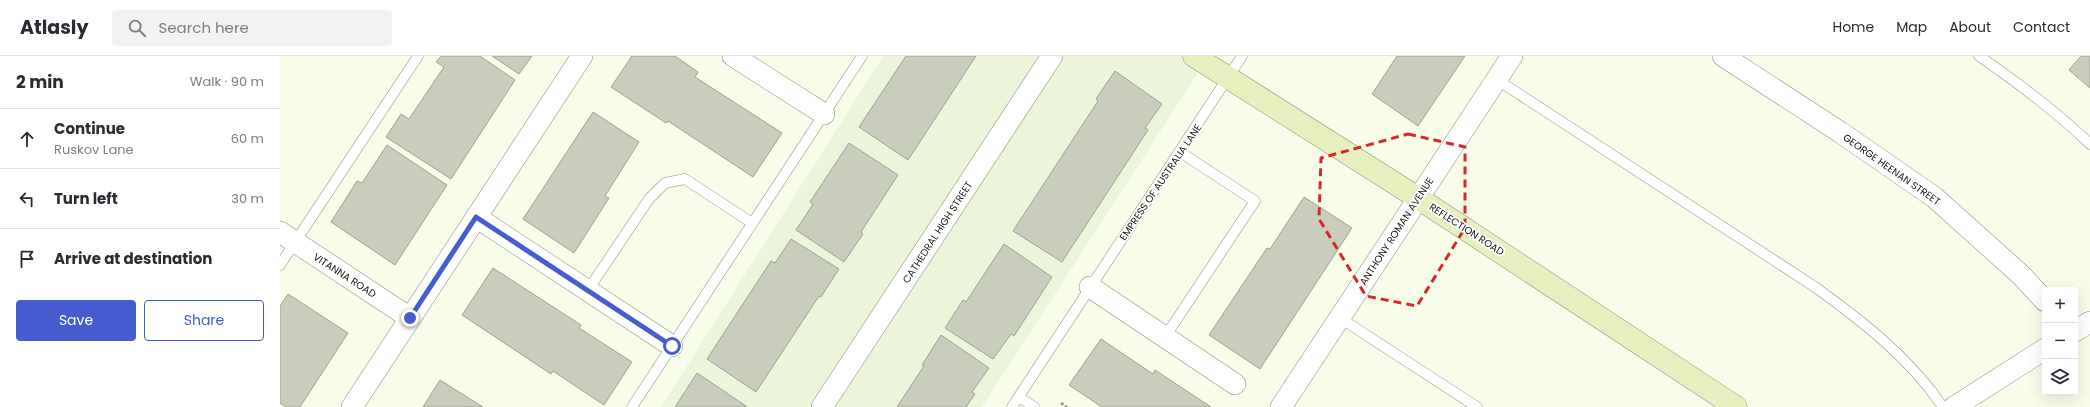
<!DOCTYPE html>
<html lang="en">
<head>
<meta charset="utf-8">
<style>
	body { margin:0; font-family:Poppins,sans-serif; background:#f2f2f3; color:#2b2b33 }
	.controls { position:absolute; right:12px; bottom:12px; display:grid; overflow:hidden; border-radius:4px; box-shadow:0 4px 16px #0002 }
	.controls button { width:36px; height:36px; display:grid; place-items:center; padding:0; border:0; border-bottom:1px solid #e1e1e2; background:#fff; color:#2b2b33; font:20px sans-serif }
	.stop { position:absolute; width:12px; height:12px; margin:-9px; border:3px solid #455dd1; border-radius:50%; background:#fff }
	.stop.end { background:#455dd1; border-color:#fff; box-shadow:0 1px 4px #0008 }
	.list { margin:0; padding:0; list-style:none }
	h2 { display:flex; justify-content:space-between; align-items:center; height:52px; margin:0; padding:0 16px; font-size:17px }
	h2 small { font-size:13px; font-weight:400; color:#7c7c81 }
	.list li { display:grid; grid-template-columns:26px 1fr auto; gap:12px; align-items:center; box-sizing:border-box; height:60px; padding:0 16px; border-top:1px solid #e1e1e2 }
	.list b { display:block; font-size:15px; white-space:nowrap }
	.list p { margin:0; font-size:13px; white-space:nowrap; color:#7c7c81 }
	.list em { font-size:13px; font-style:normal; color:#7c7c81 }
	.actions { display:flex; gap:8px; padding:12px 16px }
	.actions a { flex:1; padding:9px 0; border:1px solid #455dd1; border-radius:4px; text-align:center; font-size:14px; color:#455dd1 }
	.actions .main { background:#455dd1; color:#fff }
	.icon { flex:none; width:22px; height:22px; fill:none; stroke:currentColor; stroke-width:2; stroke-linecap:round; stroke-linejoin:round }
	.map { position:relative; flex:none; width:1810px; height:351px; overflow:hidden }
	header { display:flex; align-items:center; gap:24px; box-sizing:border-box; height:56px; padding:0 20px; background:#fff; border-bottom:1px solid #e1e1e2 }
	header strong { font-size:19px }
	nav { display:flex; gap:22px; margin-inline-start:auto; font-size:14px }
	.search { width:280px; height:36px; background:#f2f2f3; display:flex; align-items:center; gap:10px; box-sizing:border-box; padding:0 14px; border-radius:4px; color:#7c7c81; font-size:15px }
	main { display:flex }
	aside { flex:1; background:#fff }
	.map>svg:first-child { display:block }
</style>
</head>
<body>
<header>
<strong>Atlasly</strong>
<div class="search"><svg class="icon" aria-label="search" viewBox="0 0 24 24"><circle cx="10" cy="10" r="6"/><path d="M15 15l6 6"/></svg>Search here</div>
<nav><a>Home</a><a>Map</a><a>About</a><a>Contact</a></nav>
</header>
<main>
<aside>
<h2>2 min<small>Walk · 90 m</small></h2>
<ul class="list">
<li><svg class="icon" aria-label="ahead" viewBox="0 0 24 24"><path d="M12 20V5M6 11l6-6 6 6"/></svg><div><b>Continue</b><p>Ruskov Lane</p></div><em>60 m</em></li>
<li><svg class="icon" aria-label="left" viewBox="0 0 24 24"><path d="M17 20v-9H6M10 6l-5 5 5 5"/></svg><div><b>Turn left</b></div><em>30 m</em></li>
<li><svg class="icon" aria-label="arrive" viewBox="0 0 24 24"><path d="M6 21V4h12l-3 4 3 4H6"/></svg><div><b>Arrive at destination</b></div></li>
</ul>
<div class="actions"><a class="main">Save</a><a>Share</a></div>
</aside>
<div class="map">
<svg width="1810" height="351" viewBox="0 0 1810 351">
	<rect width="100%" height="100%" fill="#f8fdea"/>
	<path fill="#ecf4d9" d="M603,0H929L702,351H381Z"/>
	<path fill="#c8cebb" stroke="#9ea391" d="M161,0H200L235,24L171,123L106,81L121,58L129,63L164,11L156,6Z
		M212,0H252L239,18Z
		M352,0H395L418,16L415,21L502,77L473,121L388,65L386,67L331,31Z
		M626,0H696L628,104L579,71Z
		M1117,0H1185L1138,70L1092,38Z
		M1801,0H1810V32L1789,14Z
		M835,15L882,48L865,72L868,74L782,206L733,175L818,45L816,43Z
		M313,56L359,86L325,140L329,142L294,197L243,163Z
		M569,87L618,119L581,176L583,178L564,206L516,174L533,148L530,146Z
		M107,89L167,129L115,209L51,166L77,125L82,127Z
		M1024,141L1072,172L980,313L929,279L987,192L990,193Z
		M511,183L559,213L541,241L539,240L476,336L427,303L491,205L495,207Z
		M724,188L772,221L734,280L731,278L713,303L665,272L683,244L686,246Z
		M213,212L301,269L299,272L352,306L324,349L273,315L271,318L182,259Z
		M8,238L68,277L20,351H6L0,347V250Z
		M661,279L709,312L692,336L695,338L686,351H617L644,310L642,309Z
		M821,283L873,318L875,314L931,351H822L789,329Z
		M417,317L466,350L465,351H395Z
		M160,324L203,351H143Z"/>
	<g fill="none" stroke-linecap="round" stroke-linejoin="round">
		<defs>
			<path id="lane" d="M1699,0C1738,27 1776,55 1810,88
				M1216,23L1535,231C1582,265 1630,302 1663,351
				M0,209L138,0
				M308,234L369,143L385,127L405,123L472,167
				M1060,262L1197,351
				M885,281L975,145L900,96
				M739,341L754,351
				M352,351L582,0
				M732,351L962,0"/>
			<path id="street" d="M453,0L544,58
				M1443,0L1560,76L1654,141L1741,219L1765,245
				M196,161L392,290
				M0,176L130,262
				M810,231L955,328
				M1795,275L1810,266
				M72,351L302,0
				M542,351L772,0
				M1001,351L1232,0
				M1674,351L1765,293"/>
			<path id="secondary" d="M914,0L1138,142L1456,351"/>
		</defs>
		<use href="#lane" stroke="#8a8f7d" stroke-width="11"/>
		<use href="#street" stroke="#8a8f7d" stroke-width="22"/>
		<use href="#secondary" stroke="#8a8f7d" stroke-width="23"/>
		<path stroke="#8f9386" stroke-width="2.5" stroke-dasharray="3 2" stroke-linecap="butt" d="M781,347L787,351"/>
		<use href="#lane" stroke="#fff" stroke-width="10"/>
		<use href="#street" stroke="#fff" stroke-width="21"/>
		<use href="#secondary" stroke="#e6efbe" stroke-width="22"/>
	</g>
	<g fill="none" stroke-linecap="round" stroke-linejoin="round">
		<path stroke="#455dd1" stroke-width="5" d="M130,262L196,161L392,290"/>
	</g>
	<path fill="none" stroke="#d62828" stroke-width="3" stroke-dasharray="8 5" stroke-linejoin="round" d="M1128,78L1185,91V172L1137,250L1086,240L1039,163L1041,102Z"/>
	<g text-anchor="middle" stroke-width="3.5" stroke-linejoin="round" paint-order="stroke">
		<g font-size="10" fill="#141610" stroke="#fff">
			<text transform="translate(1612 113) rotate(35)" y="4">GEORGE HEENAN STREET</text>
			<text transform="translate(880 126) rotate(-56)" y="4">EMPRESS OF AUSTRALIA LANE</text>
			<text transform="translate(1187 173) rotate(33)" y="4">REFLECTION ROAD</text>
			<text transform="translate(1116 175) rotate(-57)" y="4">ANTHONY ROMAN AVENUE</text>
			<text transform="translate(657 176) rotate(-57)" y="4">CATHEDRAL HIGH STREET</text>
			<text transform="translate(65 219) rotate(33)" y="4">VITANNA ROAD</text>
		</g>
	</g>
</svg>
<div class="controls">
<button>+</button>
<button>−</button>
<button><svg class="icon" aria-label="layers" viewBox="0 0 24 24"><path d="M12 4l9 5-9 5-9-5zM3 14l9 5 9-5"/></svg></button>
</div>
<div class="stop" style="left:392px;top:290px"></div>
<div class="stop end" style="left:130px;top:262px"></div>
</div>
</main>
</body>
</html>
